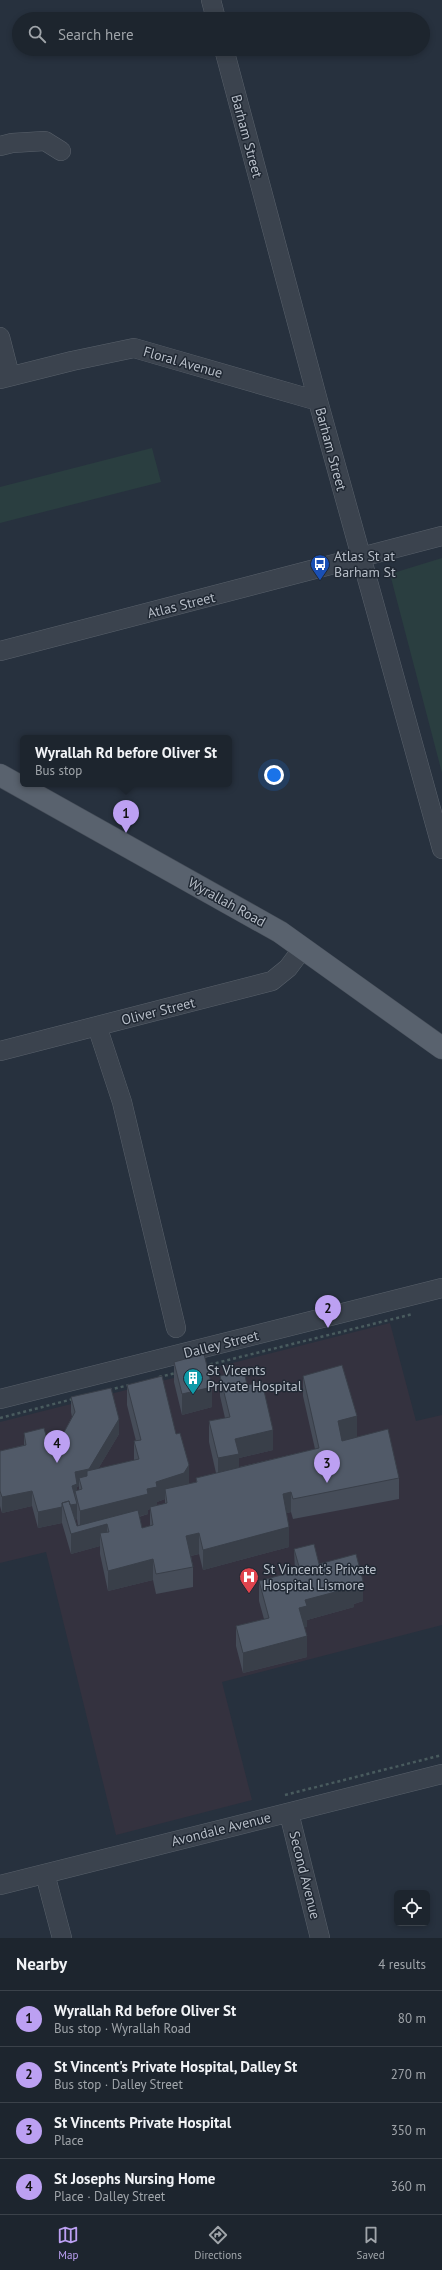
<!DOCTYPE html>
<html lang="en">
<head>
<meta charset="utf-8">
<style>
	body { margin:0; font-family:"PT Sans",sans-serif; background:#2a313a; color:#f1f3f6 }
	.controls { position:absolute; right:12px; bottom:12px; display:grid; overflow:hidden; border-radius:6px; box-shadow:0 2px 6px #0003 }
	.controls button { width:36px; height:36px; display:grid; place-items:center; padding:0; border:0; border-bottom:1px solid #3b424a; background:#1d252e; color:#f1f3f6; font:20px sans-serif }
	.you { position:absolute; left:274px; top:775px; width:14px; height:14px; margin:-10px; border:3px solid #fff; border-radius:50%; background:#1a73e8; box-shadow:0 0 0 6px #1a73e833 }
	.badge { display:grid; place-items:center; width:26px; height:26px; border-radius:50%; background:#bca0f2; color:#111; font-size:13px; font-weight:700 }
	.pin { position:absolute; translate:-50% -33px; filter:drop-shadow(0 1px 2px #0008) }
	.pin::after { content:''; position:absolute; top:21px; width:14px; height:12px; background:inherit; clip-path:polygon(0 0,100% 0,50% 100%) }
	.popup { position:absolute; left:20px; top:735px; width:212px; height:52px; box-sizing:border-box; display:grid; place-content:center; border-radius:6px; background:#1d252e; filter:drop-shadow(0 1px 3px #0005); font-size:13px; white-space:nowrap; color:#a0a5aa }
	.popup b { font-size:15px; color:#f1f3f6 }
	.popup::after { content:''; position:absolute; left:50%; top:100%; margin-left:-8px; border:8px solid transparent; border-top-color:#1d252e }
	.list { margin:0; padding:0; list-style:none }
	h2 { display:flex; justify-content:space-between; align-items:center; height:52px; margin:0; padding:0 16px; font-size:17px }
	h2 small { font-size:13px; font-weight:400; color:#a0a5aa }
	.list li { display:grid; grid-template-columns:26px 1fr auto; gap:12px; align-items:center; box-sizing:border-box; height:56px; padding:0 16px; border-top:1px solid #3b424a }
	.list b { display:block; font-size:15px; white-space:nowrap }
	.list p { margin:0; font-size:13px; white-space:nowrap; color:#a0a5aa }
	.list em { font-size:13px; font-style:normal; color:#a0a5aa }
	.icon { flex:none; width:22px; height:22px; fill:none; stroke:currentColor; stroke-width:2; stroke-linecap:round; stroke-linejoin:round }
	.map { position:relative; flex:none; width:442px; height:1938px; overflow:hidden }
	.search { position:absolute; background:#1d252e; box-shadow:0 2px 6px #0003; left:12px; right:12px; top:12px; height:44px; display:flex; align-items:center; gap:10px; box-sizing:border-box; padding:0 14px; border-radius:22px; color:#a0a5aa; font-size:15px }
	.sheet { height:276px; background:#1d252e }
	nav { display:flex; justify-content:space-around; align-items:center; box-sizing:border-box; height:56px; border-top:1px solid #3b424a; background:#1d252e; font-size:11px; color:#a0a5aa }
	nav a { display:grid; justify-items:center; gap:2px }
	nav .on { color:#bca0f2 }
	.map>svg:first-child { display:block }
</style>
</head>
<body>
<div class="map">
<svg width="442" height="1938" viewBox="0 0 442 1938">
	<rect width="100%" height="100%" fill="#27313e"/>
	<path fill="#34323f" d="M390,1323L416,1421L442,1415V1625L222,1682L252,1800L116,1835L46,1552L0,1563V1422Z"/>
	<path fill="#2a3e40" d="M152,448L161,482L0,523V487Z
		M442,558V773L390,574Z"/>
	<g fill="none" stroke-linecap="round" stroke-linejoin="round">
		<defs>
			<path id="minor" d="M211,0L216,19
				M224,49L318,401L442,849
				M0,146L12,143L45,141L61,151
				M0,337L10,376
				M0,379L72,361L134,348L318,401
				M0,651L442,536
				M97,1026L122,1102L176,1328
				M0,1051L272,981L288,968L303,948
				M0,1399L442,1288
				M289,1813L320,1938
				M45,1874L62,1938
				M0,1885L442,1774"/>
			<path id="major" d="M0,775L280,932L442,1048"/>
		</defs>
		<use href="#minor" stroke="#59616b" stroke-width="20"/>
		<use href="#major" stroke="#444c57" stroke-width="23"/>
		<path stroke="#495b5e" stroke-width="2.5" stroke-dasharray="3 3" stroke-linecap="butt" d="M204,1366L413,1314
			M159,1377L176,1373
			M109,1390L129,1385
			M0,1418L73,1399
			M285,1795L442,1755"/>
		<use href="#minor" stroke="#3b434e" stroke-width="19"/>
		<use href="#major" stroke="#59626e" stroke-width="22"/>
	</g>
	<path fill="#464d59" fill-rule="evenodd" d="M174,1362L212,1407L182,1415L174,1382Z
		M220,1376L247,1385L273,1450L239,1458V1467L315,1449L303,1396V1376L357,1437L347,1439L399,1478V1499L293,1519L291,1512L287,1513L289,1547L203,1570L199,1554L191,1556L193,1567V1587L156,1594L153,1580L108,1591L100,1554V1546L71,1554L62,1523L38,1528L32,1506L2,1513L0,1506V1451L24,1445V1433L47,1439L62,1436L72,1417L71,1412V1397L119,1434L98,1469L134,1460V1441H136L127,1405V1385L176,1434L189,1484L196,1482V1478L216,1473L209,1442V1421L225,1418L220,1396ZM79,1486V1490H77V1487ZM165,1499V1504L157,1505V1502ZM150,1509V1526L142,1528L139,1517L148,1514V1510ZM77,1519L78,1526H77L75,1520Z
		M294,1549L319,1564L363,1601L354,1604V1607L307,1620V1627H304L307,1657L243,1673L236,1646V1626L264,1619L259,1601V1581L295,1572Z"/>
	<path fill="#393f49" d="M212,1387V1407L182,1415V1394Z
		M357,1416V1437L338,1442V1421Z
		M119,1419V1434L89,1484L87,1471V1484L79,1478V1486L77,1487V1500L75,1491V1500L72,1486L75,1472Z
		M273,1430V1450L239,1458V1474L218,1479V1458L235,1439Z
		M189,1465V1486L165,1489V1499L157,1502V1507H150V1509L148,1510V1514L107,1525V1544L100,1533V1546L71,1554V1534L80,1531V1511L147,1489L156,1482Z
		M32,1491V1506L2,1513V1497Z
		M291,1492V1512L283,1514V1494Z
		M77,1504V1519L67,1521L63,1507Z
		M62,1507V1523L38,1528V1512Z
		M289,1527V1547L203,1570V1550Z
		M199,1533V1554L186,1557V1536Z
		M153,1559V1580L108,1591V1571Z
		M363,1581V1601L354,1604V1607L307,1620V1627L299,1629V1608L305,1600L353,1584Z
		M307,1636V1657L243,1673V1653Z"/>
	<path fill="#515a68" stroke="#393f49" d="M204,1354L212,1387L182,1394L174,1362Z
		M342,1365L357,1416L338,1421L342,1441L388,1429L399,1478L293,1499L291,1492L283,1494L289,1527L203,1550L199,1533L186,1536L193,1567L156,1574L153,1559L108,1571L100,1533L109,1532L107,1524L71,1534L62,1503L69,1501L77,1526L138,1510L142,1528L153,1525L150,1507L167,1503L165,1489L197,1482L196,1478L319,1448L303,1376Z
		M244,1371L247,1385L262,1382L273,1430L235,1439L239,1454L218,1458L209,1421L230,1417L220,1376Z
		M162,1376L176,1434L180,1433L189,1465L184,1473L156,1482L157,1487L147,1489L148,1494L80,1511L75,1491L82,1489L79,1478L87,1476V1471L139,1459L134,1441L141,1440L127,1385Z
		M111,1388L119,1419L89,1469L75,1472L77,1484L72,1486L77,1504L70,1505L69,1501L62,1503V1507L38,1512L32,1491L2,1497L0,1491V1451L26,1445L24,1433L44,1428L47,1439L62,1436L75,1412L71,1397Z
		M314,1544L319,1564L356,1554L363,1581L353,1584L354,1587L305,1600L307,1606L299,1608L307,1636L243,1653L236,1626L269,1618L259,1581L300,1570L294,1549Z"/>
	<defs>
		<symbol id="bus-pin" viewBox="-11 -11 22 30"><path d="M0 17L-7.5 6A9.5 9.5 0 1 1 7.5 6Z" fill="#1a4fb4" stroke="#202833"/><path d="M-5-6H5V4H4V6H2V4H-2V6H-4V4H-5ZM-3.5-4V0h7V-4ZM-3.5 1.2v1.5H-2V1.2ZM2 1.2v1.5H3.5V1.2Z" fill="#fff"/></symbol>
		<symbol id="building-pin" viewBox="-11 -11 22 30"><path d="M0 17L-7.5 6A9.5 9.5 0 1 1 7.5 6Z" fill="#0f9aa8" stroke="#202833"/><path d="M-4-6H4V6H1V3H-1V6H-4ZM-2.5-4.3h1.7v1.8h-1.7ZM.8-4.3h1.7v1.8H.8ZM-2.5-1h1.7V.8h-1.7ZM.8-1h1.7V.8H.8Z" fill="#fff"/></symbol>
		<symbol id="hospital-pin" viewBox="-11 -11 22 30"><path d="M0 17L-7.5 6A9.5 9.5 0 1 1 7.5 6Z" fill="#e0444e" stroke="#202833"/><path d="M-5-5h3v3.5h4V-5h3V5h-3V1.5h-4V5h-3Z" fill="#fff"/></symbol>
	</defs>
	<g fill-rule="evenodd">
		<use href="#bus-pin" x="309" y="553" width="22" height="30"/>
		<use href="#building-pin" x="182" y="1367" width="22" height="30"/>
		<use href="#hospital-pin" x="238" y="1566" width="22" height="30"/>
	</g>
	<g text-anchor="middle" stroke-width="3" stroke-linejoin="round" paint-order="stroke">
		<g font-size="14" fill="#b7bec8" stroke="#202833">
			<text transform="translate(247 136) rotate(75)" y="5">Barham Street</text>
			<text transform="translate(183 362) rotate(16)" y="5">Floral Avenue</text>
			<text transform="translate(331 449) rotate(75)" y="5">Barham Street</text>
			<text transform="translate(181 605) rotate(-14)" y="5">Atlas Street</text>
			<text transform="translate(227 902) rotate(29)" y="5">Wyrallah Road</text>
			<text transform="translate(158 1011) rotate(-14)" y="5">Oliver Street</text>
			<text transform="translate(221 1344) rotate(-14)" y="5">Dalley Street</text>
			<text transform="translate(221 1829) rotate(-14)" y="5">Avondale Avenue</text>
			<text transform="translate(305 1875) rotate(76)" y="5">Second Avenue</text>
		</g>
		<g font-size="14" fill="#b7bec8" stroke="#202833" text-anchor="start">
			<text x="334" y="561">Atlas St at<tspan x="334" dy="16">Barham St</tspan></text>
			<text x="207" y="1375">St Vicents<tspan x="207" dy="16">Private Hospital</tspan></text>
			<text x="263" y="1574">St Vincent's Private<tspan x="263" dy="16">Hospital Lismore</tspan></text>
		</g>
	</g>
</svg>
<div class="controls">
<button><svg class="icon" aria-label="locate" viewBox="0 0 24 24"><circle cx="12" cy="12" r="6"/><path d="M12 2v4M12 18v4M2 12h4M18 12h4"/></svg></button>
</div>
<div class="you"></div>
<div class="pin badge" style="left:126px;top:833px">1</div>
<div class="popup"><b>Wyrallah Rd before Oliver St</b>Bus stop</div>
<div class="pin badge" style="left:328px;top:1328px">2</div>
<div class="pin badge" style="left:327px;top:1483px">3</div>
<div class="pin badge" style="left:57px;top:1463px">4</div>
<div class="search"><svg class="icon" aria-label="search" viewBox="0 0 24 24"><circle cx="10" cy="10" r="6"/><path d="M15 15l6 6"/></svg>Search here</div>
</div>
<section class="sheet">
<h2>Nearby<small>4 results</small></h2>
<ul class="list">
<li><span class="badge">1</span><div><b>Wyrallah Rd before Oliver St</b><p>Bus stop · Wyrallah Road</p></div><em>80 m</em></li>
<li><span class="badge">2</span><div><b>St Vincent's Private Hospital, Dalley St</b><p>Bus stop · Dalley Street</p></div><em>270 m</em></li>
<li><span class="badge">3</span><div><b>St Vincents Private Hospital</b><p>Place</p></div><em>350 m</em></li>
<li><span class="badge">4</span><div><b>St Josephs Nursing Home</b><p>Place · Dalley Street</p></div><em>360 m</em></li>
</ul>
</section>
<nav>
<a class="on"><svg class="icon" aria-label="map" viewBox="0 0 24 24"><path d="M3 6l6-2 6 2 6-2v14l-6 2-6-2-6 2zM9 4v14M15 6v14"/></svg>Map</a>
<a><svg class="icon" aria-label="directions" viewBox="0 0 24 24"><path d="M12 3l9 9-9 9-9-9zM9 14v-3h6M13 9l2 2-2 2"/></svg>Directions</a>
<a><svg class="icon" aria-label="saved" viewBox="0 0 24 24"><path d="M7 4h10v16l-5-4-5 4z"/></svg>Saved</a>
</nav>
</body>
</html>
